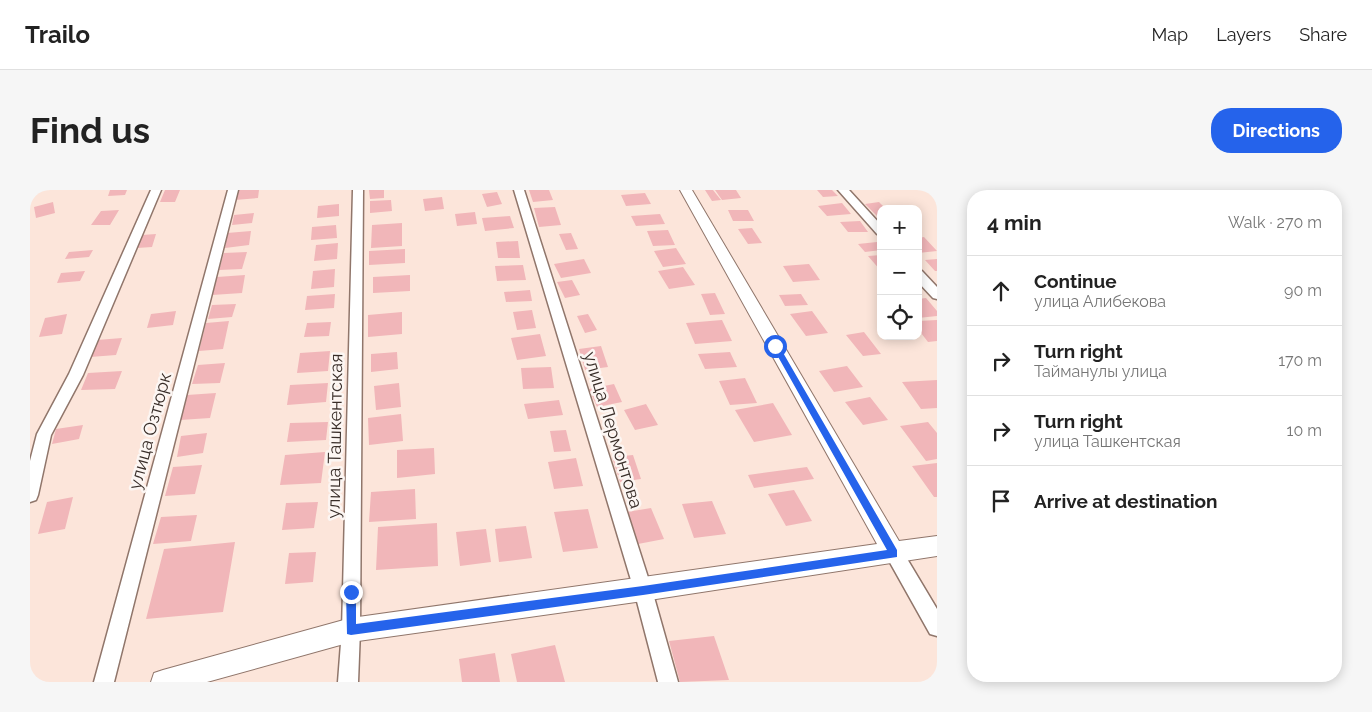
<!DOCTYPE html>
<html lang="en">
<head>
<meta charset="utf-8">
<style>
	body { margin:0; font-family:Raleway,sans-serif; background:#f6f6f6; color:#222 }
	.controls { position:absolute; right:15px; top:15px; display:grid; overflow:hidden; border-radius:10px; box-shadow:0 2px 12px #0003 }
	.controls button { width:45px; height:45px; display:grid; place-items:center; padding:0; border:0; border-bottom:1px solid #e0e0e0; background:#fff; color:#222; font:25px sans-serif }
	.stop { position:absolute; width:15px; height:15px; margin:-11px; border:4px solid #2563eb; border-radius:50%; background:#fff }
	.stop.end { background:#2563eb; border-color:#fff; box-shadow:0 1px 5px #0008 }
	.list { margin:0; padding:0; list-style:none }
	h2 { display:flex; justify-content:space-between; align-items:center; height:65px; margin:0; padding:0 20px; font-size:21px }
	h2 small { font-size:16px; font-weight:400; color:#767676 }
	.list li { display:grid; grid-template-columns:32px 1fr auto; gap:15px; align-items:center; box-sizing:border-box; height:70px; padding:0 20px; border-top:1px solid #e0e0e0 }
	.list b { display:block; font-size:19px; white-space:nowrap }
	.list p { margin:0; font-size:16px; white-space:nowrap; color:#767676 }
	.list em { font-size:16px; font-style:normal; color:#767676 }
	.icon { flex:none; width:28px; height:28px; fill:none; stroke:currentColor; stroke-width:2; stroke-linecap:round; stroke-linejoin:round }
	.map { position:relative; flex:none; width:907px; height:492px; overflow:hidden; border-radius:20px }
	header { display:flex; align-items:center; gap:30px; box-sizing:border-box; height:70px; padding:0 25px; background:#fff; border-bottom:1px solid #e0e0e0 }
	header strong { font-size:24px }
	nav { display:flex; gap:28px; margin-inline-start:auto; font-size:18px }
	.intro { display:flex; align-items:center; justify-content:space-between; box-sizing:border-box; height:120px; padding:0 30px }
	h1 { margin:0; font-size:35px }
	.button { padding:12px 22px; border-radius:20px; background:#2563eb; color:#fff; font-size:18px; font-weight:700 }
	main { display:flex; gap:30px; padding:0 30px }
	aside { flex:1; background:#fff; border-radius:20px; box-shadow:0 2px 12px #0003 }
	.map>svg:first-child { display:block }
</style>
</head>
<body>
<header>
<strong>Trailo</strong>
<nav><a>Map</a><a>Layers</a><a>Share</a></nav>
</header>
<div class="intro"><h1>Find us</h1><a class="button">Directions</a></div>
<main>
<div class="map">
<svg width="907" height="492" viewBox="0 0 907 492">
	<rect width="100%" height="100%" fill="#fce5da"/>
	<path fill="#f1b6b9" d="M80,0H97L95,5L78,6Z
		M135,0H150L145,12H130Z
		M206,0H229L228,8L205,10Z
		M339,0H354V8L340,9Z
		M499,0H519L523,10L503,12Z
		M675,0H683L691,10L682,11Z
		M685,0H706L711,8L692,10Z
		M787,0H802L808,6L793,7Z
		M467,2L472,14L457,17L452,4Z
		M615,3L621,14L596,16L591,5Z
		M412,7L414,19L395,21L393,9Z
		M361,10L362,21L340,23V11Z
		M23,12L25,23L6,28L4,17Z
		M849,12L856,19H851V30L835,14Z
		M812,13L821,24L797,26L788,16Z
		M309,14V26L287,28L288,16Z
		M525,17L531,35L509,37L504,18Z
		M89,20L80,35H61L71,21Z
		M698,20H718L724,31H703Z
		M445,22L447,34L427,36L425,24Z
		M224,23L222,33L202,35L204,25Z
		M630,24L635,34L606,36L601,26Z
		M480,26L484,38L455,41L452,28Z
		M830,31L838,42H818L810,32Z
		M372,33V56L341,58L342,35Z
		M306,35L307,48L281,50L282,37Z
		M722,38L732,53L718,54L708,39Z
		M638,40L645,55L623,56L617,41Z
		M221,41L219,55L195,58L197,43Z
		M541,43L548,59L536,60L529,44Z
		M126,44L122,57L107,58L112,45Z
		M894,47L907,61L888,63V48Z
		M488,51L490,68H468L466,52Z
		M847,52L851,56V60L835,62L828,54Z
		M308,53L307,69L284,71L286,55Z
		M646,58L656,74L633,77L624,61Z
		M375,59V73L339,75V61Z
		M63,60L59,67L35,69L39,62Z
		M217,62L212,79L189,80L194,63Z
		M851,65V81L838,66Z
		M554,69L561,83L531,88L524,74Z
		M907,69V81H905L895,70Z
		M779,74L790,90L763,92L753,76Z
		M493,75L496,90L467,91L465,76Z
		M653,77L665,95L639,99L628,81Z
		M305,79L304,97L281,99L283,81Z
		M55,81L50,91L27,93L31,83Z
		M215,85L212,103L182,105L187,87Z
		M380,85V101L343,103V87Z
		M542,90L550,105L535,108L527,92Z
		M500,100L502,111L476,112L474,102Z
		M685,103L695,124L680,125L671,104Z
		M305,104L304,118L275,120L277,106Z
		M771,104L778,115L755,116L749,105Z
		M896,108L907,121V126L888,128V109Z
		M206,114L202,127L178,129L182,115Z
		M502,120L506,138L487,140L483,122Z
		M146,121L143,135L117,138L121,124Z
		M782,121L798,143L776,146L760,124Z
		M372,122V144L338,147V125Z
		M37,124L32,144L9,147L15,128Z
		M558,124L567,140L555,143L547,126Z
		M692,130L702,151L665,154L656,133Z
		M907,130V151L898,152L888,139V131Z
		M199,131L193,159L169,161L176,133Z
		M301,132L299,146L274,147L277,133Z
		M834,142L851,164L833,166L816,145Z
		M510,144L516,166L487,170L481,148Z
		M92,148L86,165L60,167L67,150Z
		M571,156L578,177L555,180L549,159Z
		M300,161L298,181L267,183L270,163Z
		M367,162L368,179L341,182V164Z
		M700,162L707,177L675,179L668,164Z
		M195,173L190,193L162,194L168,175Z
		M817,176L833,197L804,202L789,181Z
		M521,177L524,198L493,199L491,178Z
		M92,181L85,199L51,200L58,183Z
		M715,188L727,213L700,215L689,191Z
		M907,190V218L891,219L872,192Z
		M298,193L296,212L257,215L260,195Z
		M369,193L371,217L346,220L344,196Z
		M584,194L592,212L567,217L559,199Z
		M186,203L180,228L150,230L157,205Z
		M840,207L858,230L833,235L815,212Z
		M529,210L533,225L498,229L494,214Z
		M743,213L762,245L724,252L705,220Z
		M616,214L628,235L605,240L594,220Z
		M371,224L373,251L339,255L338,228Z
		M298,232L296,250L257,252L260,233Z
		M898,232L907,243V269L896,271L870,236Z
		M53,235L49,249L22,254L26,239Z
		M536,240L541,261L524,262L520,241Z
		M177,243L173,263L147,267L151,246Z
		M404,258L405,284L367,288V260Z
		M295,262L291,293L250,295L255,265Z
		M603,265L611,289L590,292L582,267Z
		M546,268L553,296L524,299L518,272Z
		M907,273V307H904L882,276Z
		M172,275L165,304L135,306L143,277Z
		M777,277L784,289L724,298L718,285Z
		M385,299L386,329L339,332L341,302Z
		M764,300L782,331L756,336L738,304Z
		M43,307L35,339L8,344L17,312Z
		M682,311L696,344L664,348L652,314Z
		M288,312L284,338L252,340L256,313Z
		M621,318L634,349L608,354L597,322Z
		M558,319L568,358L533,362L524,322Z
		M167,325L161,351L123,354L131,327Z
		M407,333L408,376L346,380L348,337Z
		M496,336L502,368L469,372L465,339Z
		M456,339L461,372L430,376L426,342Z
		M205,352L193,422L116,429L134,359Z
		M286,362L283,392L255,394L259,363Z
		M684,446L699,490L650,492L639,451Z
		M525,455L535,492H487L481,464Z
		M465,463L470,492H432L429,469Z"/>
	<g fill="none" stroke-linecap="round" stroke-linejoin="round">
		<defs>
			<path id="minor" d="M121,0H131L53,185L21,245L8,305L6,310L0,312V271L7,244L39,184Z
				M198,0H208L84,492H64Z
				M323,0H333L330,440L328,492H308L312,440Z
				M484,0H494L622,400L648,492H628L604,400Z
				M808,0H819L851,35V45L847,44Z
				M888,80L892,81L907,97V109L903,108L888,92Z
				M864,355L870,357L907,419V446L900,444L858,369L855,363L858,357Z"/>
			<path id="tertiary" d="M650,0H662L869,351L907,346V366L613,411L321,452L177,492H121L124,483L133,480L321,428L847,354Z"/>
		</defs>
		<use href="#minor" stroke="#90766b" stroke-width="3"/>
		<use href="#tertiary" stroke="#90766b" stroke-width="2"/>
		<use href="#minor" fill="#fff" fill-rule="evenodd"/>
		<use href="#tertiary" fill="#fff" fill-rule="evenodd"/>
	</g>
	<path fill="#2563eb" d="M745,153L748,154L867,360V367L613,405L321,445L317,444L316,402L321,397L326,402V434L613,396L857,360L742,156Z"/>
	<g text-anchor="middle" stroke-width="5" stroke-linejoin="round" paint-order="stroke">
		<g font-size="18" fill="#382d28" stroke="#fcf6f3">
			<text transform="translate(583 240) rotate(73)" y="6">улица Лермонтова</text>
			<text transform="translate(120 241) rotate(-75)" y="6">улица Озтюрк</text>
			<text transform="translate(305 246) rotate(-89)" y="6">улица Ташкентская</text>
		</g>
	</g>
</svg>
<div class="controls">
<button>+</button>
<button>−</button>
<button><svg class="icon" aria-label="locate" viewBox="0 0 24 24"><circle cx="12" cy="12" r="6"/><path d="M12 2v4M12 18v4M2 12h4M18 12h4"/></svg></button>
</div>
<div class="stop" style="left:745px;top:156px"></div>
<div class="stop end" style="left:321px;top:402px"></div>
</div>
<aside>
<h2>4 min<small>Walk · 270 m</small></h2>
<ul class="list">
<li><svg class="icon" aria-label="ahead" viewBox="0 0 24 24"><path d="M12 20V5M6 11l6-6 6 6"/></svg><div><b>Continue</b><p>улица Алибекова</p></div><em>90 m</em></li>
<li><svg class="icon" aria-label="right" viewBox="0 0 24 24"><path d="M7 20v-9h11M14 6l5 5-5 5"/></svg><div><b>Turn right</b><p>Тайманулы улица</p></div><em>170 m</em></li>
<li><svg class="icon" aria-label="right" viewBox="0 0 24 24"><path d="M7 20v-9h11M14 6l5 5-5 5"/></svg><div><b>Turn right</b><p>улица Ташкентская</p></div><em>10 m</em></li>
<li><svg class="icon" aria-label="arrive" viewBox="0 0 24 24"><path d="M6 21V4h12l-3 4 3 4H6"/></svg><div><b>Arrive at destination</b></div></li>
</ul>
</aside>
</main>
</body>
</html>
